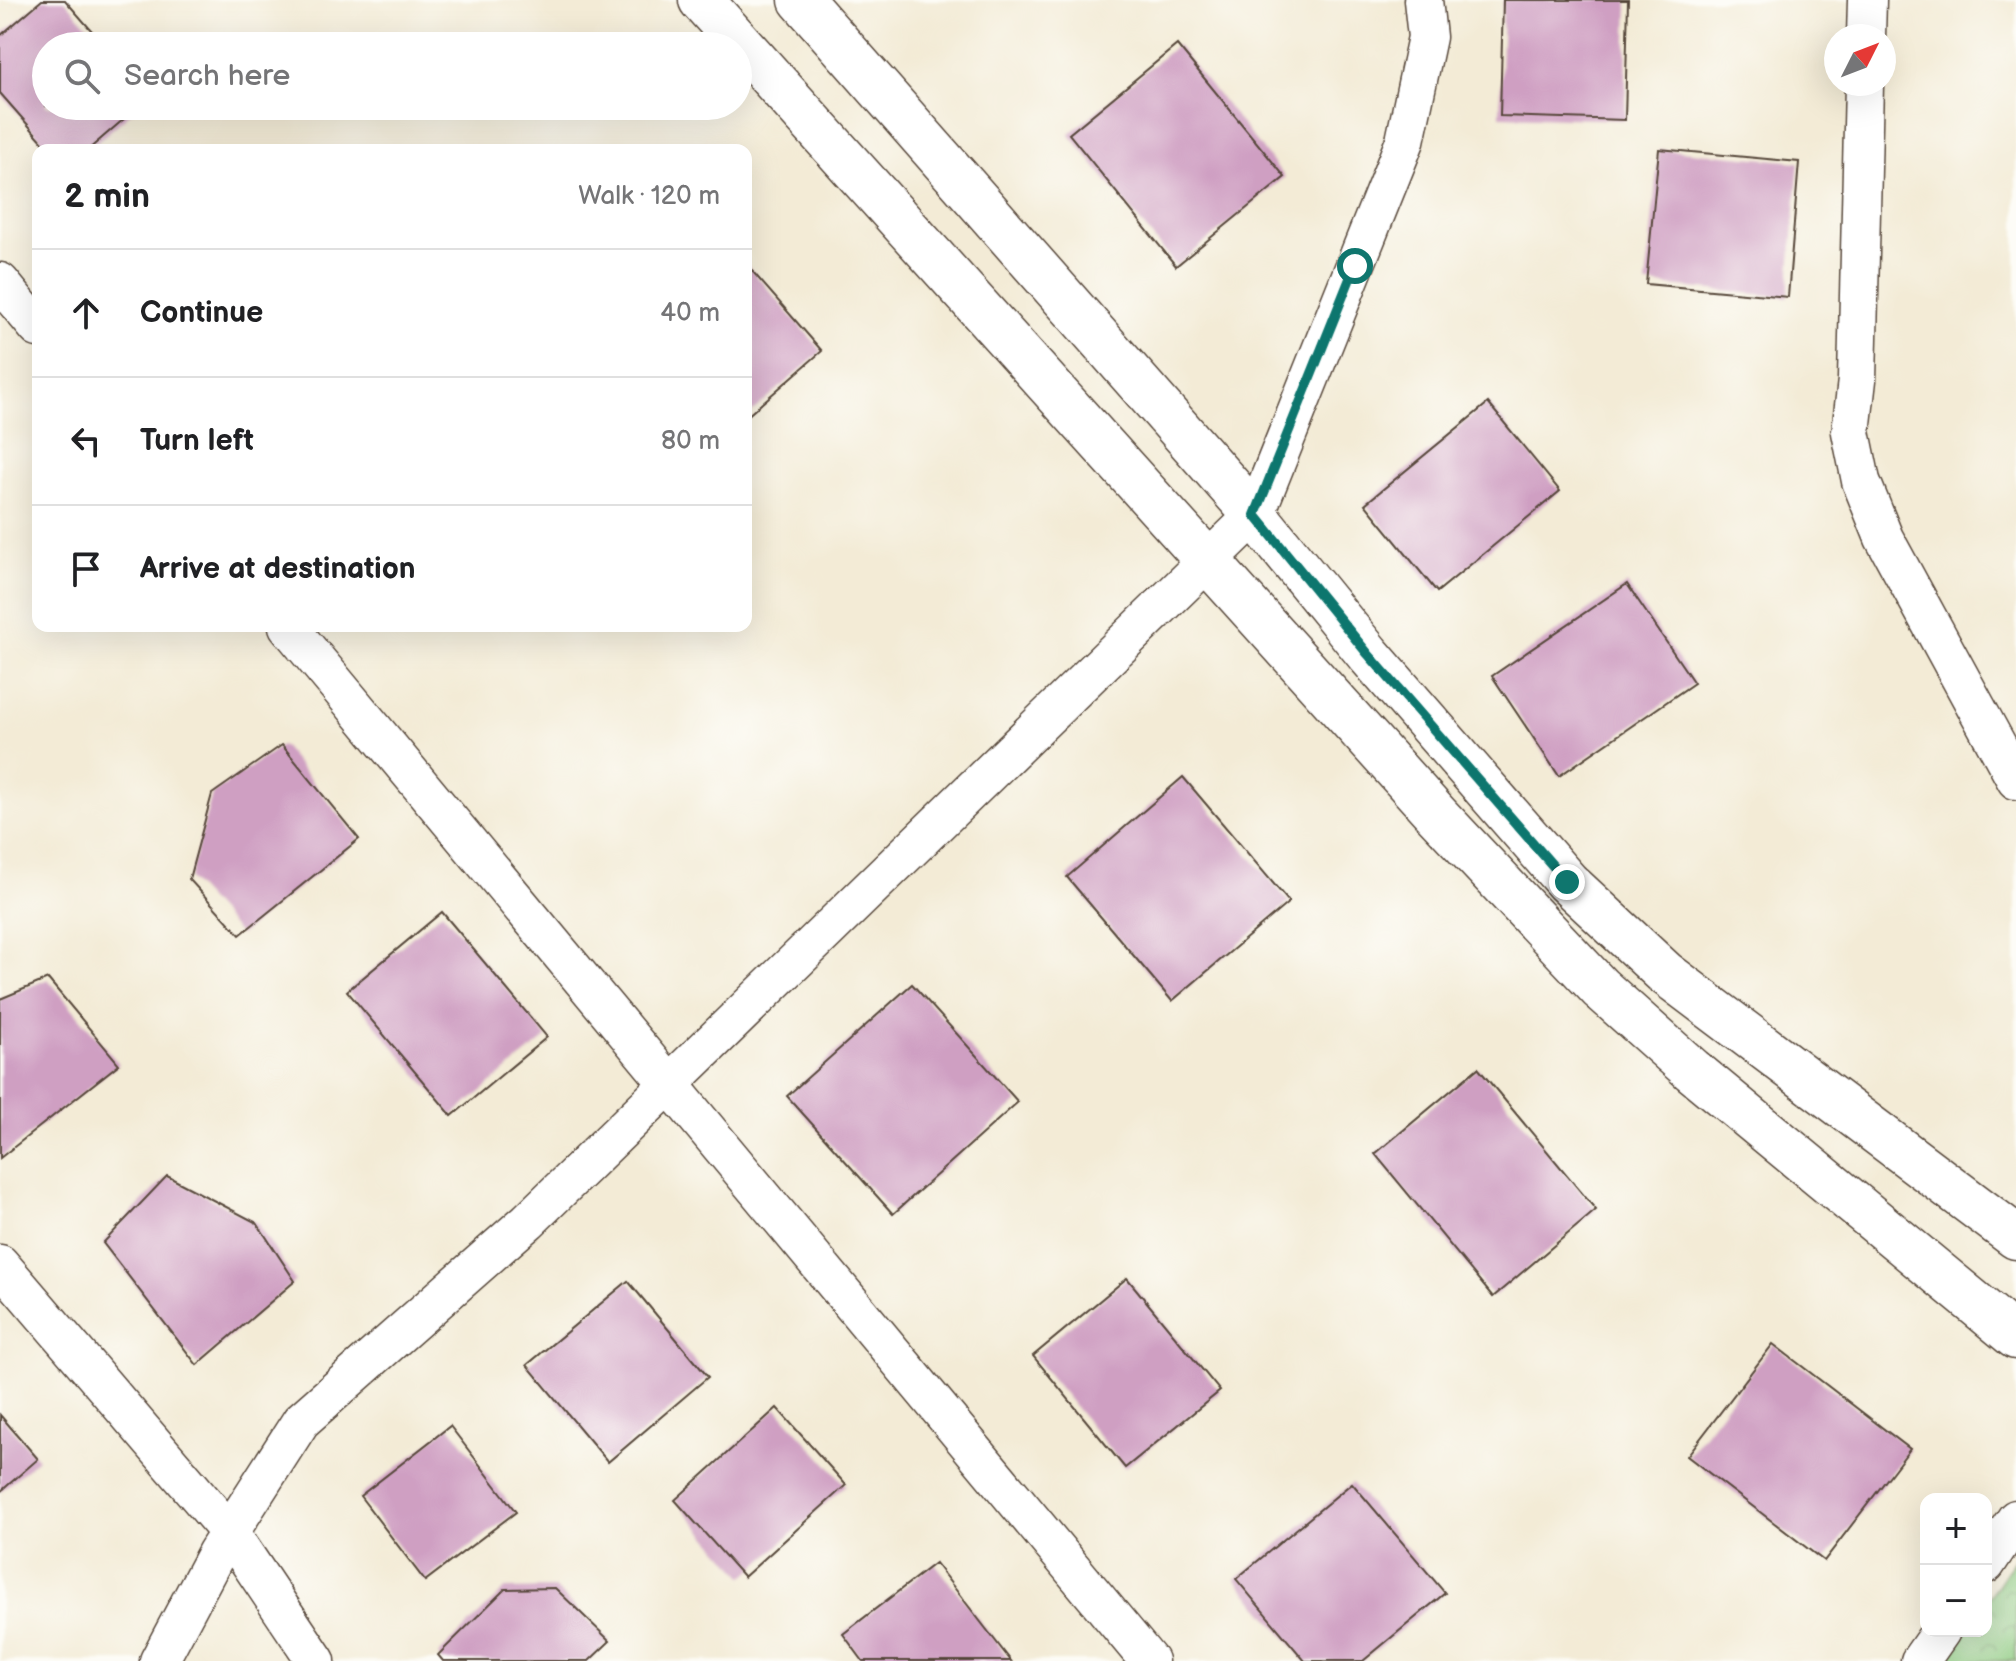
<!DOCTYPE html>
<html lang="en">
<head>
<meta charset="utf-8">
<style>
	body { margin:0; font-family:"Balsamiq Sans",sans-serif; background:#f6f6f6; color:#202124 }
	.controls { position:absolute; right:24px; bottom:24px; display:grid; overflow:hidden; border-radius:16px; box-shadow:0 8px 32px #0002 }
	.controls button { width:72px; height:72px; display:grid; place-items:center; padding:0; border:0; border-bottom:2px solid #e0e0e0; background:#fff; color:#202124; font:40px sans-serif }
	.compass { position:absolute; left:1824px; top:24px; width:72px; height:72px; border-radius:50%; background:#fff; box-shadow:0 8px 32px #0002; rotate:48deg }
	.stop { position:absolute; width:24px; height:24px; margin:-18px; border:6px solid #0f766e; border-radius:50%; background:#fff }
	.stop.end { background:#0f766e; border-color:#fff; box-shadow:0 2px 8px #0008 }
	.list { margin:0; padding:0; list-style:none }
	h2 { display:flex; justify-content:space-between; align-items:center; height:104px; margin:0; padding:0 32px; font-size:34px }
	h2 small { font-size:26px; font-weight:400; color:#757577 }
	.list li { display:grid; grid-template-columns:52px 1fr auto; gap:24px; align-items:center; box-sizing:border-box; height:128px; padding:0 32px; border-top:2px solid #e0e0e0 }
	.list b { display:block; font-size:30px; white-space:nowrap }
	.list em { font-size:26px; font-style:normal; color:#757577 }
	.icon { flex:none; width:44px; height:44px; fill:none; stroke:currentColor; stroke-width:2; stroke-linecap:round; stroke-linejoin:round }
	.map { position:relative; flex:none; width:2016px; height:1661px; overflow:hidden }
	.search { position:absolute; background:#fff; box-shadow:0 8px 32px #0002; left:32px; top:32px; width:720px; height:88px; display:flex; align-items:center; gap:20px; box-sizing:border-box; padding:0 28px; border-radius:44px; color:#757577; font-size:30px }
	.panel { position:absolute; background:#fff; box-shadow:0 8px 32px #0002; left:32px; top:144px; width:720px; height:488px; border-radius:16px }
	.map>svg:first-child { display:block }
</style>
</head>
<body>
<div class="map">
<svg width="2016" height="1661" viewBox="0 0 2016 1661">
	<defs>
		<pattern id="park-crowns" width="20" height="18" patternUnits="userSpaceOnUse" patternTransform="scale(2)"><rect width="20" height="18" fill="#8cca80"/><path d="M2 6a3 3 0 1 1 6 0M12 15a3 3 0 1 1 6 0" fill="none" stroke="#74a468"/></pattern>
	</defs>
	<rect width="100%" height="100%" fill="#fdfcf7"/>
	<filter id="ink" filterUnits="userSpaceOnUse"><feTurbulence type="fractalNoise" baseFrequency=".0125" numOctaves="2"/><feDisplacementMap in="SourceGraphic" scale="16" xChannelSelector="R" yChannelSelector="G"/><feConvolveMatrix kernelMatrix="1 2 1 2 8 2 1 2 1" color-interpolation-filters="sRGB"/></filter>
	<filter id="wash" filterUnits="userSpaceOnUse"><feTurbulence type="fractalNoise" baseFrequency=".006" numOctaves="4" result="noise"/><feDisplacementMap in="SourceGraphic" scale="32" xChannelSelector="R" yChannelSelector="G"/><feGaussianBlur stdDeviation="1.8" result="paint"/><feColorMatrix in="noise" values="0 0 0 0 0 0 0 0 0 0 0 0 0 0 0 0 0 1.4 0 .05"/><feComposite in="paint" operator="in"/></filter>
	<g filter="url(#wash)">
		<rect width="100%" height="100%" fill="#f3ebd6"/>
		<path fill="url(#park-crowns)" stroke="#647a4f" stroke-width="2" d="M2016,1557V1661H1946L1967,1631H1986V1602Z"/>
		<g id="blocks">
			<path fill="#cf9fc2" d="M42,0H65L105,46H46V106H139L88,150H50L0,93V36Z
				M1503,0H1628L1625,120L1500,116Z
				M1177,45L1285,177L1176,266L1069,134Z
				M1659,149L1799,162L1788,297L1646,284Z
				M746,264L822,351L746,417Z
				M1488,403L1560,491L1437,592L1365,504Z
				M1627,584L1694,683L1559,776L1492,676Z
				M282,745L359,839L240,935L189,879L212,794Z
				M1183,777L1289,902L1172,1001L1067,877Z
				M442,912L547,1037L452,1116L347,991Z
				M48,979L119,1064L0,1158V999Z
				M912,984L1018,1102L893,1214L787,1096Z
				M1478,1068L1596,1210L1493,1297L1375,1154Z
				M167,1176L257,1223L295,1281L197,1365L103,1243Z
				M1127,1278L1220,1391L1125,1468L1033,1356Z
				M628,1281L708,1377L608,1462L527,1365Z
				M1773,1344L1910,1449L1824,1561L1687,1456Z
				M777,1408L846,1485L744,1577L675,1500Z
				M0,1415L38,1459L0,1492Z
				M450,1426L516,1512L425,1581L360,1496Z
				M1352,1483L1445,1593L1363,1661H1305L1236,1579Z
				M935,1563L1011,1661H863L843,1634Z
				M555,1588L610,1641L589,1661H443L438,1655L505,1589Z"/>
		</g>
	</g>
	<g filter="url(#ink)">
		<use href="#blocks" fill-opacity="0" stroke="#57473a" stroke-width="2"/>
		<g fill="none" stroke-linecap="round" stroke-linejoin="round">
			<defs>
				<path id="minor" d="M1866,36L1867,0
					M1864,84L1857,380L1851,432L1861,481L1884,538L2016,780
					M0,282L38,328
					M288,626L1149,1661
					M0,1264L230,1533L316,1661
					M1986,1564L2016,1519
					M159,1661L217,1552L301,1421L528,1221L1255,515L1405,141L1427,37L1423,0
					M1920,1661L1941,1631"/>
				<path id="tertiary" d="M701,0L1436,814L1600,988L1692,1070L2016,1337
					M801,0L1255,515L1368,654L1567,882L1665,973L2016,1237"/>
			</defs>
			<use href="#minor" stroke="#57473a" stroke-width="41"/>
			<use href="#tertiary" stroke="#57473a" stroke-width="47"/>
			<use href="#minor" stroke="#fff" stroke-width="38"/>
			<use href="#tertiary" stroke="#fff" stroke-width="44"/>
		</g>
	</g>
	<g fill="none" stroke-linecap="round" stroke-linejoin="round" filter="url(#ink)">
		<path stroke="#0f766e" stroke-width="10" d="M1355,266L1255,515L1368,654L1567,882"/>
	</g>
</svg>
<div class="controls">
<button>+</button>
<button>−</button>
</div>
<svg class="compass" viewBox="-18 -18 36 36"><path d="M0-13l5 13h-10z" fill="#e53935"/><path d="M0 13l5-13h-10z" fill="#757577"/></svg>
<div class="stop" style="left:1355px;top:266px"></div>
<div class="stop end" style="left:1567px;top:882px"></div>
<div class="search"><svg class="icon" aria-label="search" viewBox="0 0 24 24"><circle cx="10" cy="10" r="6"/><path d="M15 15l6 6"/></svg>Search here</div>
<section class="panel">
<h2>2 min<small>Walk · 120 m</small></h2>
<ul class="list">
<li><svg class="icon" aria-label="ahead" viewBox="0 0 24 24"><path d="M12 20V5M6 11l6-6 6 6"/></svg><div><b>Continue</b></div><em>40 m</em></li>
<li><svg class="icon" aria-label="left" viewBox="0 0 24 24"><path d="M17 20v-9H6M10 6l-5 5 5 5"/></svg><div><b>Turn left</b></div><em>80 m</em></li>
<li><svg class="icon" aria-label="arrive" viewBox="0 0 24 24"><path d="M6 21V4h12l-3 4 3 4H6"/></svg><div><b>Arrive at destination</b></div></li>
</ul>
</section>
</div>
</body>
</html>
